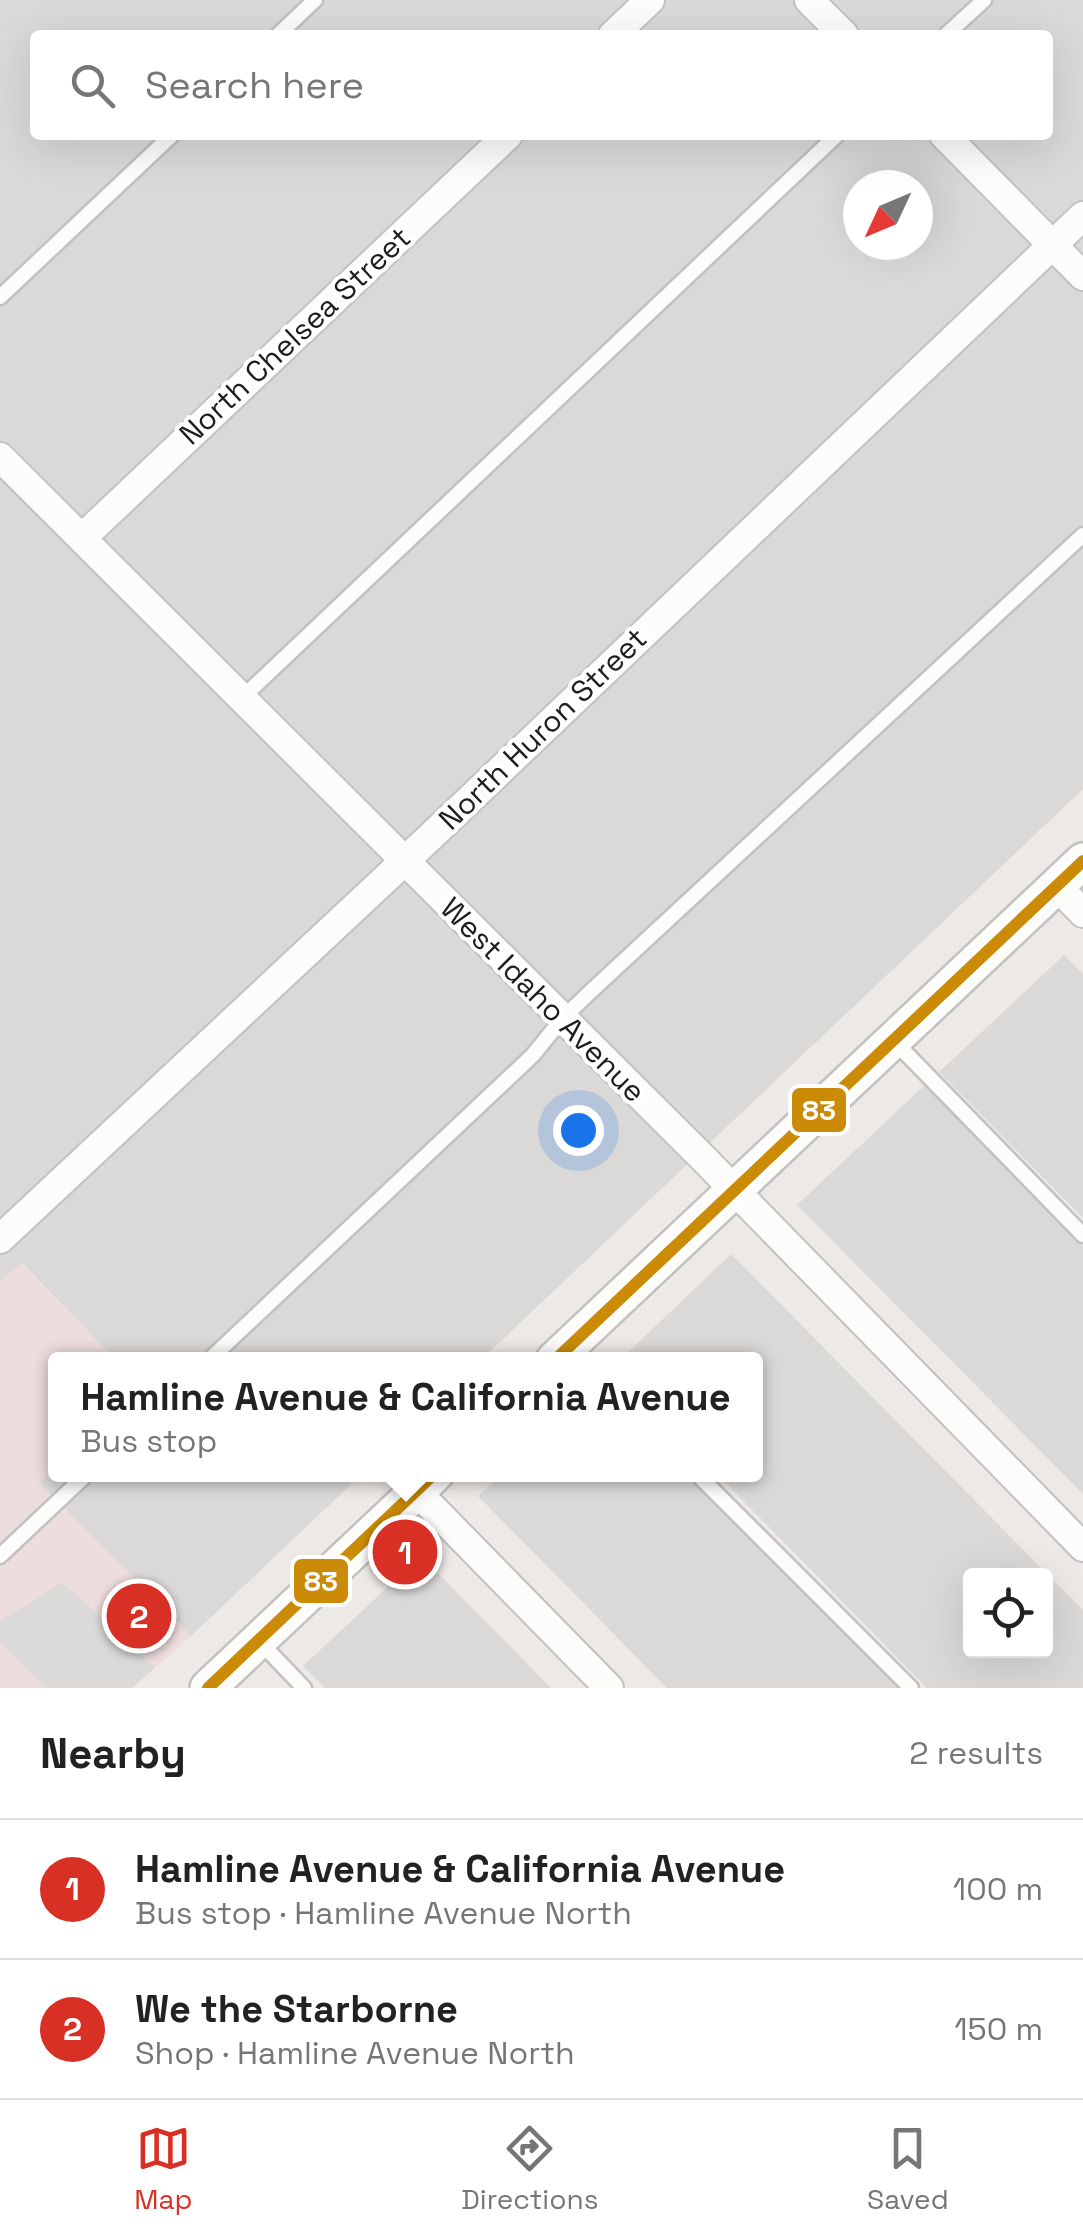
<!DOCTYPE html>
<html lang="en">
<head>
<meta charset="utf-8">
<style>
	body { margin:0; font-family:"Space Grotesk",sans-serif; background:#f2f2f2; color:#222 }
	.controls { position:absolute; right:30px; bottom:30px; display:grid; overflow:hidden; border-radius:10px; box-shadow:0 10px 40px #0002 }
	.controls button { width:90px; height:90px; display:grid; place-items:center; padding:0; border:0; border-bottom:2px solid #e0e0e0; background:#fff; color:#222; font:50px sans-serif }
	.compass { position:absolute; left:843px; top:170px; width:90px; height:90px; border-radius:50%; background:#fff; box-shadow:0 10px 40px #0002; rotate:226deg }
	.you { position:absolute; left:578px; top:1130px; width:35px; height:35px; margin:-25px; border:8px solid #fff; border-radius:50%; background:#1a73e8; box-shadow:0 0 0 15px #1a73e833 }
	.badge { display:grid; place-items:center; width:65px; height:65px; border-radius:50%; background:#d93025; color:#fff; font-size:32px; font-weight:700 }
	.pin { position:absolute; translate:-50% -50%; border:5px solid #fff; box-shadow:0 2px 10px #0006 }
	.popup { position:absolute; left:48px; top:1352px; width:715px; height:130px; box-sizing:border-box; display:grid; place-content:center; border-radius:10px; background:#fff; filter:drop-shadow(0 2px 8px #0005); font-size:32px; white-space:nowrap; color:#767676 }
	.popup b { font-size:38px; color:#222 }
	.popup::after { content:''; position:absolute; left:50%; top:100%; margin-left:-20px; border:20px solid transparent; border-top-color:#fff }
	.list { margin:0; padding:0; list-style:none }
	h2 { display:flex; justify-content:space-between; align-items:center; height:130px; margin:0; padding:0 40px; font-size:42px }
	h2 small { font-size:32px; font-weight:400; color:#767676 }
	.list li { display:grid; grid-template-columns:65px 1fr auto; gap:30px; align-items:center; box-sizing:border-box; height:140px; padding:0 40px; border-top:2px solid #e0e0e0 }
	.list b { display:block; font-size:38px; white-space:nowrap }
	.list p { margin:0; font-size:32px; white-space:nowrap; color:#767676 }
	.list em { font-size:32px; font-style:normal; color:#767676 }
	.icon { flex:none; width:55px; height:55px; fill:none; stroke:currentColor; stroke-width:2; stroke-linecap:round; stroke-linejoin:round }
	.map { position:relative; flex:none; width:1083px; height:1688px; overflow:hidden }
	.search { position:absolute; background:#fff; box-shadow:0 10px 40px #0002; left:30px; right:30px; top:30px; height:110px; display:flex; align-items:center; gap:25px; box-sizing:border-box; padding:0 35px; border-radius:10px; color:#767676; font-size:38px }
	.sheet { height:410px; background:#fff }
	nav { display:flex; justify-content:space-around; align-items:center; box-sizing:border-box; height:140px; border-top:2px solid #e0e0e0; background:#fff; font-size:28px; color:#767676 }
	nav a { display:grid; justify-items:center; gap:5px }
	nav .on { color:#d93025 }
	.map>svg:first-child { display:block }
</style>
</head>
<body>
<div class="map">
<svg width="1083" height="1688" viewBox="0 0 1083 1688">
	<rect width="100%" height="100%" fill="#ece9e6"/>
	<path fill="#dbd9d7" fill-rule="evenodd" d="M0,0H1083V789L482,1359H115L22,1263L0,1281ZM35,35H1048V135H35ZM858,185H918V245H858Z
		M1064,955L1083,974V1218L939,1072Z
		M925,1085L1083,1246V1494L797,1205Z
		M731,1254L1083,1610V1688H927L718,1475L755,1474V1360L621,1359ZM970,1576H1046V1650H970Z
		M55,1467V1474L361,1475L191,1636L39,1483Z
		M501,1475H689L899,1688H667L478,1496Z
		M421,1556L551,1688H325L303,1666Z"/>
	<path fill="#edd" d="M21,1263L115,1359L55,1360V1467L40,1483L191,1636L132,1688H0V1281Z"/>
	<path fill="#dcdad9" d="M27,1047L47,1069L51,1105L0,1152V1072Z
		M62,1582L155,1667L132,1688H47L0,1642V1621Z"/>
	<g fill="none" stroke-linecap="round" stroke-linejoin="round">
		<defs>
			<path id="service" d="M278,35L315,0
				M946,35L984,0
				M0,297L172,135
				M243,697L837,135
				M895,1042L1083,1235
				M209,1360L533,1055L562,1019L589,993L1083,535
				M697,1474L911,1688
				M0,1556L87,1474
				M260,1642L304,1688"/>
			<path id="minor" d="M809,0L844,35
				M613,35L650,0
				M944,135L1083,276
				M0,457L705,1160L1083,1547
				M83,537L508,135
				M1057,886L1083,913
				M0,1239L426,841L1083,216
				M417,1492L609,1688"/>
			<path id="tertiary" d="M554,1360L1083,861
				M208,1688L435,1474"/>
		</defs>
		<use href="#service" stroke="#c3c1c0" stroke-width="19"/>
		<use href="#minor" stroke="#c3c1c0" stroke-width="32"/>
		<use href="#tertiary" stroke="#c3c1c0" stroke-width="40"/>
		<use href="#service" stroke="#fcfcfb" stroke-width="14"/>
		<use href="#minor" stroke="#fcfcfb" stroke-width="28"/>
		<use href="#tertiary" stroke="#fcfcfb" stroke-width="35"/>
		<defs>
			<path id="bus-1" d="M555,1360L1083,861
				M208,1688L434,1474"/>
		</defs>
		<use href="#bus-1" stroke="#fff" stroke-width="20"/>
		<use href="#bus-1" stroke="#cb8b06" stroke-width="12"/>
	</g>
	<g text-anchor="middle" stroke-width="8" stroke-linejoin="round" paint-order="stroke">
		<g font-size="30" fill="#1d1d1d" stroke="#fff">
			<text transform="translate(295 336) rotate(-43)" y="10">North Chelsea Street</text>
			<text transform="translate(543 729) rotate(-44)" y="10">North Huron Street</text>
			<text transform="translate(543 1000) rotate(45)" y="10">West Idaho Avenue</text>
		</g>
	</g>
	<g stroke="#fff" stroke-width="4">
		<rect x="790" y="1086" width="58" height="48" rx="10" fill="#cb8b06"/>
		<rect x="292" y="1557" width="58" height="48" rx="10" fill="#cb8b06"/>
	</g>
	<g font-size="28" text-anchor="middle" font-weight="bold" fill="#fff">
		<text x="819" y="1120">83</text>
		<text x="321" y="1591">83</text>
	</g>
</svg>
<div class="controls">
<button><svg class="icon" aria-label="locate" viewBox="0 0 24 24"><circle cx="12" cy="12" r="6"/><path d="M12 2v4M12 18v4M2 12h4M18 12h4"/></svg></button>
</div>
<svg class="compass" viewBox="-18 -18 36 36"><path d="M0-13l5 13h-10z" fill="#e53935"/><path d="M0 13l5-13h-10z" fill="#767676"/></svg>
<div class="you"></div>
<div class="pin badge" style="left:405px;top:1552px">1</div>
<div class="popup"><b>Hamline Avenue &amp; California Avenue</b>Bus stop</div>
<div class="pin badge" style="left:139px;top:1616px">2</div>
<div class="search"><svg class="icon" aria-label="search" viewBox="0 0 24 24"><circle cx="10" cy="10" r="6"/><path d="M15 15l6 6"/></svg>Search here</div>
</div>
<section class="sheet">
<h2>Nearby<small>2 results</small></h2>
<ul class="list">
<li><span class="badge">1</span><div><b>Hamline Avenue &amp; California Avenue</b><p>Bus stop · Hamline Avenue North</p></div><em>100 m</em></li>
<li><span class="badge">2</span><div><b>We the Starborne</b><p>Shop · Hamline Avenue North</p></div><em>150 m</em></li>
</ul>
</section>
<nav>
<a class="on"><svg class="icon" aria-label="map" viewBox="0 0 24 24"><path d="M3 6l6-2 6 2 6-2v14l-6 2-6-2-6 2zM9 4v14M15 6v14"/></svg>Map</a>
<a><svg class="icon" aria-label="directions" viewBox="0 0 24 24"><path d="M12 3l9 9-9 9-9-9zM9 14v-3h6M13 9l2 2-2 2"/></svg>Directions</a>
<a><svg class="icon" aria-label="saved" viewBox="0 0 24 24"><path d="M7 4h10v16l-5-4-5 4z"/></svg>Saved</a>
</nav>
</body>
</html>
